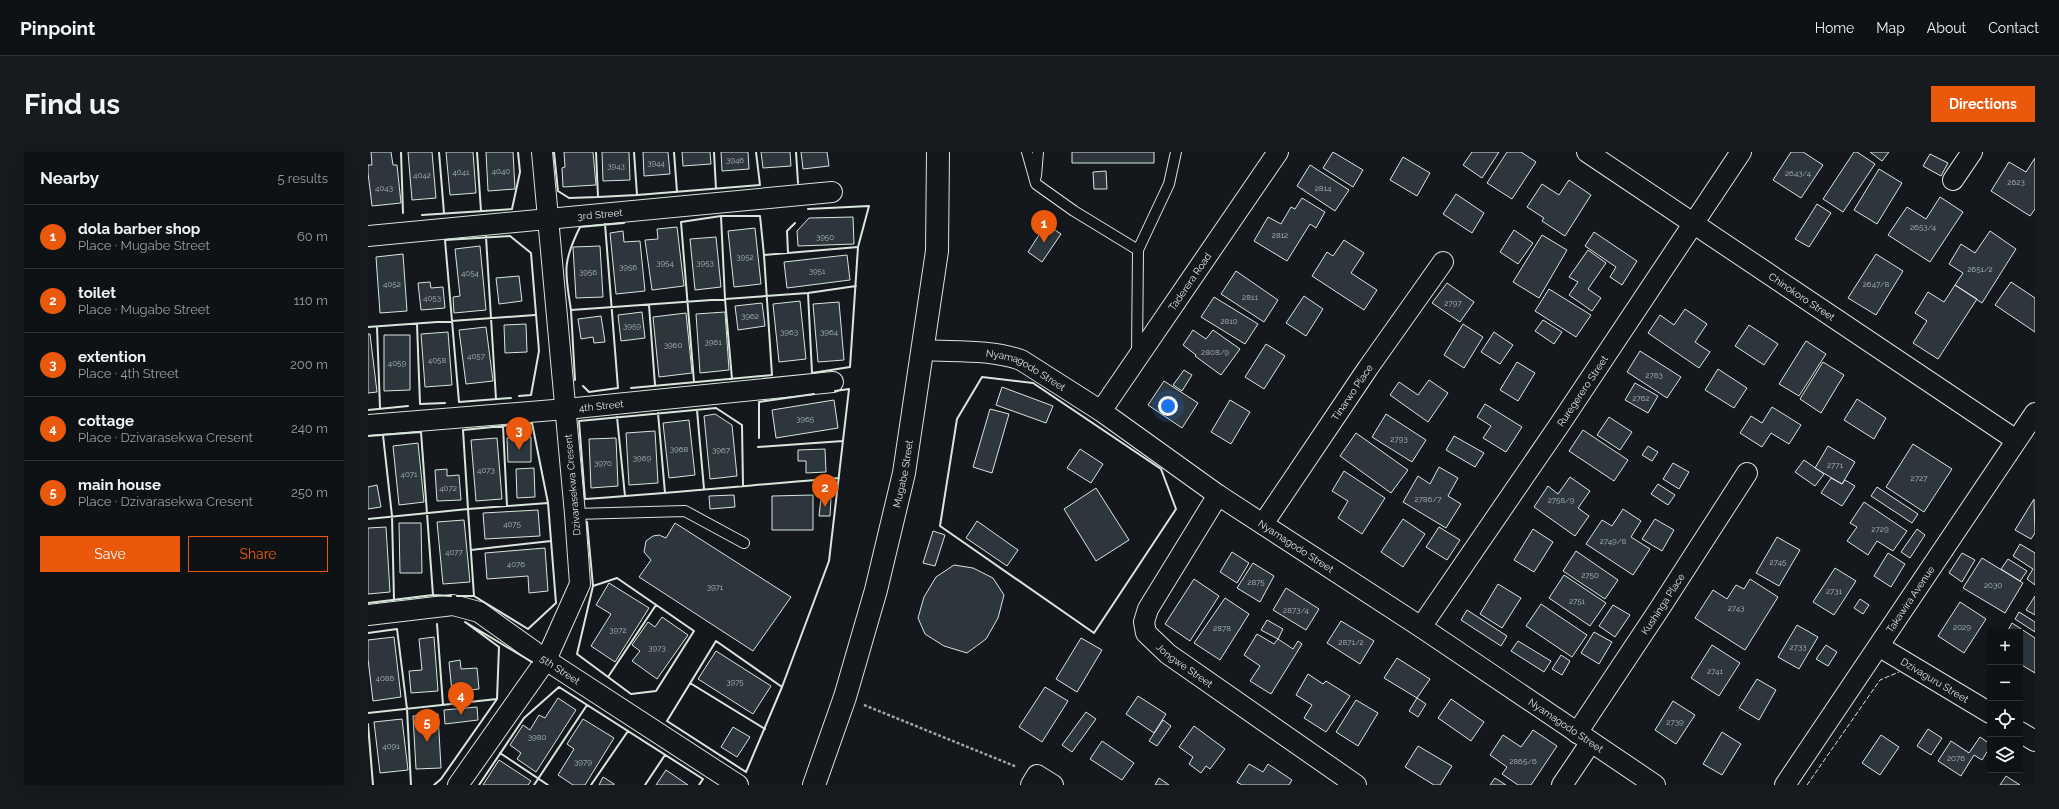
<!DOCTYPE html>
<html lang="en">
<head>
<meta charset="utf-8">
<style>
	body { margin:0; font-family:Raleway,sans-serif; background:#181b1e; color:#f1f3f6 }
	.controls { position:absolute; right:12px; bottom:12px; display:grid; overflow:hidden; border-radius:0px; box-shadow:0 4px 16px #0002 }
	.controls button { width:36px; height:36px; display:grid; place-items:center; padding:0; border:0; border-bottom:1px solid #2f3234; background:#0f1215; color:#f1f3f6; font:20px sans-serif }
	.you { position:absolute; left:800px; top:254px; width:14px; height:14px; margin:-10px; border:3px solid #fff; border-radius:50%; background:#1a73e8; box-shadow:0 0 0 6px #1a73e833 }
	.badge { display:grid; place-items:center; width:26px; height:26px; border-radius:50%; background:#ea580c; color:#fff; font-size:13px; font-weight:700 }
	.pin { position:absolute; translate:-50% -33px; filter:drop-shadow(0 1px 2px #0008) }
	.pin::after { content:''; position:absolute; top:21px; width:14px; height:12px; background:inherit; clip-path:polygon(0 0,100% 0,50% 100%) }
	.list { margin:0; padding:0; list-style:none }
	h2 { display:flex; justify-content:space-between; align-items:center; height:52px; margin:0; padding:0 16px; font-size:17px }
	h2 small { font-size:13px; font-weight:400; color:#9b9ea0 }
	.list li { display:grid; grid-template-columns:26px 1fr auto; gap:12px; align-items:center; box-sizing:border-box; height:64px; padding:0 16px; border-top:1px solid #2f3234 }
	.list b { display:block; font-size:15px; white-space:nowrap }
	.list p { margin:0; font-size:13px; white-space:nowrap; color:#9b9ea0 }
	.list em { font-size:13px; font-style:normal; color:#9b9ea0 }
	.actions { display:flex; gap:8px; padding:12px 16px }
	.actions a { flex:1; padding:9px 0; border:1px solid #ea580c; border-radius:0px; text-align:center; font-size:14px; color:#ea580c }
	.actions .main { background:#ea580c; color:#fff }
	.icon { flex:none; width:22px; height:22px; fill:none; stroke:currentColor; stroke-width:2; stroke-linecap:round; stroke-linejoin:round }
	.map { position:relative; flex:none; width:1667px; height:633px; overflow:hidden; border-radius:0px }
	header { display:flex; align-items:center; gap:24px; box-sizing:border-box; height:56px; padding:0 20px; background:#0f1215; border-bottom:1px solid #2f3234 }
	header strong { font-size:19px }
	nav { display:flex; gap:22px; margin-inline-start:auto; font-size:14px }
	.intro { display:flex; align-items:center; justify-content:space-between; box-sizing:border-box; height:96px; padding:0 24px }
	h1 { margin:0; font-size:28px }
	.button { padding:10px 18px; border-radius:0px; background:#ea580c; color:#fff; font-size:14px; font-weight:700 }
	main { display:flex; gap:24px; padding:0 24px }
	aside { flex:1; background:#0f1215; border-radius:0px; box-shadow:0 4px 16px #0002 }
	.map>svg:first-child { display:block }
</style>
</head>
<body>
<header>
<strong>Pinpoint</strong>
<nav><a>Home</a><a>Map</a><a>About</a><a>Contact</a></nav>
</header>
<div class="intro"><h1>Find us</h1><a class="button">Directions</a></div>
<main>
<aside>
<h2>Nearby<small>5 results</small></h2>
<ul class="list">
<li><span class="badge">1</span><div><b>dola barber shop</b><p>Place · Mugabe Street</p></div><em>60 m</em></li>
<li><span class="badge">2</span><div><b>toilet</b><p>Place · Mugabe Street</p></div><em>110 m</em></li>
<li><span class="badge">3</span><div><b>extention</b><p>Place · 4th Street</p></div><em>200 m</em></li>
<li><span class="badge">4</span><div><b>cottage</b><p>Place · Dzivarasekwa Cresent</p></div><em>240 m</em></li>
<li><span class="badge">5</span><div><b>main house</b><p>Place · Dzivarasekwa Cresent</p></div><em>250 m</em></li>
</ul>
<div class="actions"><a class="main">Save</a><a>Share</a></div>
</aside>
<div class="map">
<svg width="1667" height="633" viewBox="0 0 1667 633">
	<rect width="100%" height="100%" fill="#14181c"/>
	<path fill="#2c363c" stroke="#d8e6dc" d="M3,0H23L25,13H29L33,51L4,54L0,21V13H4Z
		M40,0H64L68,46L44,48Z
		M78,0H105L108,41L82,43Z
		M118,0H145L147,37L120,39Z
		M196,0H225L228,33L195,35L194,16L197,15Z
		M234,0H261L262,28L235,29Z
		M275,0H300L302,22L276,24Z
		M314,0H342L343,12L315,14Z
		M353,0H380L381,17L354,19Z
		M393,0H422L423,14L395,16Z
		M433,0H459L461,14L435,17Z
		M704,0H786V11H704Z
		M965,0L995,18L985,35L955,16Z
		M1104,0H1131L1114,26L1095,13Z
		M1139,0H1153L1168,10L1144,47L1119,31Z
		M1423,0H1435L1455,13L1433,46L1405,28Z
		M1486,0H1489L1507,12L1475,60L1455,47Z
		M1502,0H1521L1514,9Z
		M1562,2L1580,11L1573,24L1555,14Z
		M1035,5L1062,21L1049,44L1022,28Z
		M1667,6V57L1662,64L1623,39L1641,10L1658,20Z
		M942,13L981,38L967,59L929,34Z
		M1511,17L1534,31L1509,72L1486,58Z
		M738,19L739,37H726L725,20Z
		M1201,28L1223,43L1197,84L1174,69L1176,66L1159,55L1174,32L1191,43Z
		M1088,42L1116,61L1104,81L1075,62Z
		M1572,45L1595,60L1562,110L1520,83L1539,55L1558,67Z
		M934,46L957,60L948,76L942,72L919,109L886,89L900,65L913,72L923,55L927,57Z
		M1449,52L1463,61L1441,95L1427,87Z
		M485,65L486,92L430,94L429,79L441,66Z
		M678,72L693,82L674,110L660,100Z
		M309,75L316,134L284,138L277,88L290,87L289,77Z
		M387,76L393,132L366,135L360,79Z
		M1146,78L1165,91L1150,112L1132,100Z
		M255,79L256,90L272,89L277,139L248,142L242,81Z
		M1622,79L1648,97L1614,151L1587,133L1595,121L1581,112L1593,92L1607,101Z
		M1226,80L1269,109L1254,133L1242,125L1248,115L1217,94Z
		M1174,83L1199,98L1171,146L1145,130Z
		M348,85L353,135L327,138L322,87Z
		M976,88L996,101L983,121L1009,138L996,158L944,124L959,100L965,104Z
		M112,94L118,158L86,161L85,145L92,144L87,97Z
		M232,94L235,145L208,146L205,95Z
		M1220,98L1238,111L1220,137L1233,146L1224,159L1201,143L1210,130L1201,125Z
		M35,102L39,159L12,161L8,105Z
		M1508,102L1535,119L1508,163L1480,146Z
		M479,103L482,128L419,136L416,110Z
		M868,119L910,148L896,170L853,142Z
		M151,124L154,149L131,152L128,126Z
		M62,130L63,136L75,135L77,156L53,158L50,131Z
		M1643,130L1667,146V180L1627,153Z
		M1079,131L1106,150L1092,170L1064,151Z
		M1587,133L1609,147L1570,207L1545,191L1559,169L1547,161L1560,140L1576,150Z
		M1181,137L1223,163L1208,185L1167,159Z
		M936,144L955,157L938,184L918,171Z
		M846,145L890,172L877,192L833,165Z
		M432,149L438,207L411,210L405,152Z
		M471,150L476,208L450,210L445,152Z
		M394,151L397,174L370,178L367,154Z
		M1317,157L1339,172L1327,190L1342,200L1331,216L1280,181L1292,163L1306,173Z
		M274,160L277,186L253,189L250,163Z
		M357,160L361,218L332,221L328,162Z
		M318,161L324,221L291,225L285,165Z
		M233,164L237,190L226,191L225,185L213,187L210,167Z
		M1175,168L1194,180L1186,192L1167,179Z
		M158,172L159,200L137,201L136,173Z
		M1095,172L1115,185L1096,216L1076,203Z
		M1381,173L1410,192L1396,213L1367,194Z
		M118,175L125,229L98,232L91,178Z
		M825,178L838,187L845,178L872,197L853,223L827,204L828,203L815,193Z
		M80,180L84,233L57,235L53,182Z
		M1126,180L1145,193L1132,212L1113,200Z
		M0,182H2L9,240L0,241Z
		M16,183H42V238L16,239Z
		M1438,189L1458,202L1431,244L1411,232Z
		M898,192L917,204L896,237L877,225Z
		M1272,199L1313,225L1299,246L1259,220Z
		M1149,210L1167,221L1150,249L1132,238Z
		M1455,210L1476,223L1453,261L1432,247Z
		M1350,217L1379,236L1366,256L1337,238Z
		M816,218L824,223L814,239L805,233Z
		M1061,228L1080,241L1060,270L1022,243L1031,230L1050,243Z
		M796,229L830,251L814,276L780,253Z
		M1267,231L1290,244L1280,261L1257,248Z
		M634,235L685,254L678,271L628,253Z
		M1489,247L1518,266L1506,287L1476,268Z
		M466,248L470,276L408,286L404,258Z
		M862,248L882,260L863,292L843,280Z
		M1117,252L1154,275L1138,300L1115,286L1123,274L1109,265Z
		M1404,255L1433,273L1421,292L1403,281L1394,295L1372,281L1383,264L1394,271Z
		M622,257L641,262L624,321L605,315Z
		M347,262L364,273L369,324L342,327L336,264Z
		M1018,262L1058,288L1044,310L1004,285Z
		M1241,265L1264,280L1252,298L1229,283Z
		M321,268L327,323L301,326L295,271Z
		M1215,278L1260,308L1246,329L1201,299Z
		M287,279L290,331L261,333L258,281Z
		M988,281L1040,318L1023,341L972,304Z
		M1086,284L1116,301L1107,315L1078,298Z
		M163,285V310H140L139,286Z
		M129,286L134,347L108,349L103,288Z
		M248,286L250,334L223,336L221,287Z
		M50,291L56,350L31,353L25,294Z
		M1545,292L1584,317L1556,360L1518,335Z
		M1280,294L1290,300L1284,309L1274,303Z
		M1460,294L1487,310L1474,332L1447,316Z
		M457,297L458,320L438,321V309H430V298Z
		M712,297L735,312L723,331L699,316Z
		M1436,308L1456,322L1447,334L1427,320Z
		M1305,311L1321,320L1311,337L1295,327Z
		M1071,315L1090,326L1080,344L1093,352L1078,376L1035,350L1050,324L1062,332Z
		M166,316L167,345L149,346L148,317Z
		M79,317V324L91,323L93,348L69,349L67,318Z
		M976,319L1017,346L994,382L970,366L980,349L964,339Z
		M1202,325L1222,339L1210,356L1221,364L1207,384L1166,355L1180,334L1190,342Z
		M1463,326L1474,332L1477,328L1487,334L1474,354L1453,341Z
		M1290,332L1307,343L1300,353L1283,342Z
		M9,333L13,355L0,357V335Z
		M1509,335L1550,362L1544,371L1503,344Z
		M728,336L761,388L728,409L696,357Z
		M366,343L367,355L342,357L341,344Z
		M445,343V378H404V344Z
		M453,346L463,347L462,364H451Z
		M1666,347L1667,381L1663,387L1647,378Z
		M1496,350L1539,379L1525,399L1509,389L1500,403L1479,389L1489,375L1482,371Z
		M1255,357L1273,369L1263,385L1282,397L1265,423L1218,392L1234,368L1244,374Z
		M170,358L172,384L117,387L115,361Z
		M1035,367L1057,382L1035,415L1013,400Z
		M1287,367L1306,378L1294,399L1274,387Z
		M96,368L102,430L75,432L69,370Z
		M609,369L650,398L639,414L598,386Z
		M31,371H53L54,421H32Z
		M307,371L423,445L385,499L271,425L283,408L276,400L278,389L285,384L291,383L298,386Z
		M18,375L22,440L0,442V376Z
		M1071,375L1092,388L1079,408L1058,395Z
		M1165,377L1185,390L1166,420L1146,408Z
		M1549,377L1557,383L1542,406L1533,400Z
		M565,379L577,383L567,414L555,411Z
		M1409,385L1432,398L1411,434L1388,421Z
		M1652,392L1667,401V433L1659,427L1665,417L1645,404Z
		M177,396L180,439L161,441L160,424L119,427L117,401Z
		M1208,399L1250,428L1237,447L1195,419Z
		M864,400L881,411L869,431L852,420Z
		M1520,401L1537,412L1523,435L1506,424Z
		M1594,401L1607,408L1594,430L1581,421Z
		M1614,406L1655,431L1637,461L1595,436Z
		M1640,407L1659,419L1652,429L1633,417Z
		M885,411L906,424L892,450L869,436Z
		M586,413L605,416L625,426L636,443L630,466L618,487L599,501L576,494L557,482L550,466L556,445L568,425Z
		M1467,416L1488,429L1466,463L1445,450Z
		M1196,423L1238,451L1222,474L1181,446Z
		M826,427L851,444L822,489L797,472Z
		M1382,427L1410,445L1377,498L1327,466L1345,438L1359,447L1368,433L1376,437Z
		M241,431L281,456L247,510L223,494L243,462L228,453Z
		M1130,432L1153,446L1134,476L1112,462Z
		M918,436L951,457L938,478L905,458Z
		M1667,444V463L1658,458Z
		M857,446L881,462L852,508L826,491Z
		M1492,447L1501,453L1495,462L1486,456Z
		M1592,450L1618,467L1596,501L1570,484Z
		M1173,452L1219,483L1204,505L1158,474Z
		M1245,453L1262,463L1247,485L1231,474Z
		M1099,458L1139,484L1133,494L1093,468Z
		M1651,460L1667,470V480L1647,467Z
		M294,465L320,483L289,527L264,509L272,499L264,493L280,470L287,475Z
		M899,468L915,477L910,487L893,478Z
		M973,469L1006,489L992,512L959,491Z
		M1644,471L1667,486V521L1652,512V480H1639Z
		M1429,473L1450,485L1431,517L1410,505Z
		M1226,480L1244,490L1231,512L1213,501Z
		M889,482L906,492L910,487L925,497L930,489L934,492L903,542L882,529L892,514L876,503Z
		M26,485L33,545L5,549L0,507V488Z
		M66,485L70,539L43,541L41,519L54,518L51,487Z
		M713,486L734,498L709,540L688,527Z
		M1150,489L1183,509L1176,520L1143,499Z
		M1344,493L1372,511L1351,544L1323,526Z
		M1458,493L1469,500L1460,514L1448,507Z
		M348,499L403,534L385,562L330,527Z
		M1193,503L1202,509L1194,523L1184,517Z
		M1029,506L1062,527L1049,546L1016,526Z
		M92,508L93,517L109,516L111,537L84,540L81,510Z
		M940,522L955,532L958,529L982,544L958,580L936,566L944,553L928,543Z
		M1389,527L1408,538L1391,568L1371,556Z
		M677,535L700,549L674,590L651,575Z
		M770,544L798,562L786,581L758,562Z
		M190,546L208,558L168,620L149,607L153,601L142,593L155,573L162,578L171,563L177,566Z
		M1049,546L1058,552L1050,565L1041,559Z
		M1083,547L1116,570L1103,589L1070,566Z
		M988,548L1010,561L990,594L968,580Z
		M1305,549L1327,563L1308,592L1287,578Z
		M109,555L110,568L77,572L76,558Z
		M718,560L728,567L704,600L694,593Z
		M70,562L73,616L48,617L45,564Z
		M34,567L40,618L12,621L6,570Z
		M215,567L246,586L217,633H205L190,623L206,597L199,592Z
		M795,568L803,574L789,594L781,589Z
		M826,574L857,597L842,617L838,614L833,621L821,612L825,605L811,595Z
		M365,575L382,585L369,605L353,595Z
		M1560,577L1574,586L1563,603L1549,594Z
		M1165,578L1189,594L1163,633H1150L1134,622L1139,615L1122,603L1135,583L1153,595Z
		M1354,580L1373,592L1354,623L1335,612Z
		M1513,583L1531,595L1512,623L1494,611Z
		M1612,585L1622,592V595L1614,608L1606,603L1593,624L1570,609L1583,589L1601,601Z
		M734,589L766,611L754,628L722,607Z
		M1050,594L1084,614L1072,633H1066L1037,615Z
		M131,608L163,629L160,633H115Z
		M881,612L895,620L900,612L924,628L921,633H874L869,630Z
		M298,618L320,633H288Z
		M1638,624L1652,633H1632Z
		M235,625L246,632V633H231Z
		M791,626L801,633H787Z
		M1127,626L1138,633H1122Z"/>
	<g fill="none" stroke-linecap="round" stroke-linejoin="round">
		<defs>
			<path id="service" d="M659,0L668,32L706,59L770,98L769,202
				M668,24L670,0
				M770,98L801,32L808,0
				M207,362L317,359L376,391"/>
			<g id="minor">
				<path id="s1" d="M1219,0L1648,288"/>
				<path d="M1585,28L1604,0"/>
				<path id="s2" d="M0,84L464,40"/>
				<path id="s3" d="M555,198C587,200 622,197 653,208L733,259L850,343L1053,475L1287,633"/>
				<path id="s4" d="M733,259L910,0"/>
				<path id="s5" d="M0,273L198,257L465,230"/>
				<path id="s6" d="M850,343L780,457L776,470L778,481L800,502L988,633"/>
				<path id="s7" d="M895,372L1000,216L1075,110"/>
				<path id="s8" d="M0,463L85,453L111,460L178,508L370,633"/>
				<path id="s9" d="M1053,475L1192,272L1373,0"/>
				<path id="s10" d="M1512,495L1622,561"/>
				<path d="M1652,580L1667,589"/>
				<path id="s11" d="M1209,581L1292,456L1379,321"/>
				<path d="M90,633L178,508L212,432L207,362L174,0"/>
				<path d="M663,633L669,623L685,633"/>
				<path d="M1194,633L1223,590"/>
				<path id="s12" d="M1417,633L1667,261"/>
			</g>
			<g id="tertiary">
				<path id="s13" d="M446,633L477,545L508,438L536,321L569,99L570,0"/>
			</g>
		</defs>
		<use href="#service" stroke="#d8e6dc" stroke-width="12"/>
		<use href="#minor" stroke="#d8e6dc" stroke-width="22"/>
		<use href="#tertiary" stroke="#d8e6dc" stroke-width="24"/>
		<path stroke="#9da8a2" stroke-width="2.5" stroke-dasharray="3 2" stroke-linecap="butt" d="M496,553L649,615"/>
		<use href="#service" stroke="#14181c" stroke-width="10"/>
		<use href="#minor" stroke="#14181c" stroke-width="20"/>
		<use href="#tertiary" stroke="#14181c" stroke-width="22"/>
		<path stroke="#d8e6dc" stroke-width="1" stroke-dasharray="5 2" stroke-linecap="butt" d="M1439,633L1512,528L1531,520"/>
		<path stroke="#d8e6dc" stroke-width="2" d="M33,0L35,61
			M71,0L76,61
			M109,0L113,59
			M186,0L190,39L201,46L230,45L228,0
			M306,0L309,40
			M346,0L348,37
			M428,0L430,31
			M269,43L392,33L388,0
			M230,45L269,43L266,0
			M440,57L501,54L490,95L482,215L444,221L440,141L488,134
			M54,63L144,57L152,20L150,0
			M118,85L128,247
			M420,101L419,79L427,71
			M281,153L287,233
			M203,158C197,120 194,111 212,75L256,71
			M49,172L52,252L77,251
			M0,175L167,163
			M9,175L12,256
			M614,225L665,231L793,317L808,357L726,481L572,374L589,267Z
			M364,227L357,147L353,64H392L396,103
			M207,228L203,158L440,141
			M326,230L313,70L353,64
			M215,234L221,240L250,236L237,72
			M263,236L404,223L396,103L490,95
			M143,246L91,250L77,88L142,84L163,101L171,199L163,243L151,244
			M0,258L40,254
			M329,258L336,337
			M290,261L297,341
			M249,265L257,344
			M164,271L180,351L100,357L95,278Z
			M135,274L139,354
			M15,283L24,364L26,448
			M0,284L53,280L65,443
			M391,286V250L446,242
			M390,295L475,289
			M375,334L374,273L348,256L211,269L217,347C301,341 386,333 471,326
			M0,367L100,357L106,444
			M219,370L225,434L209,502L263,542L288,539L326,479L249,426L225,434
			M103,398L183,389
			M89,444H106L160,477L188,451L180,351
			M0,451L65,443L83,444
			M69,472L75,553
			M0,481L29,477L39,557L43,633
			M240,525L288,453
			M322,531L397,577
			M414,535L348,489L299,569L378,620L414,535L461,409L481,237L467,239
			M0,561L129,547L131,495L97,470L164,510
			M0,572L5,633
			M132,601L180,633
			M66,633L73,627L129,547
			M111,633L156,566L191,535L335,627L331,633
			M166,633L219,553
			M223,633L260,579
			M277,633L297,603"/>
	</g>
	<g text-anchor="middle" stroke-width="3" stroke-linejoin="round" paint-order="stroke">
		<g font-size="8" fill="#adbab4">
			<text x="367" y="11">3946</text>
			<text x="288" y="14">3944</text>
			<text x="248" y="17">3943</text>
			<text x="133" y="22">4040</text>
			<text x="93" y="23">4041</text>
			<text x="1430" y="24">2643/4</text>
			<text x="54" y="26">4042</text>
			<text x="1648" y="33">2623</text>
			<text x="16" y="39">4043</text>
			<text x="955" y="39">2814</text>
			<text x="1555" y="78">2653/4</text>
			<text x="912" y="86">2812</text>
			<text x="457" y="88">3950</text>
			<text x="377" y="108">3952</text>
			<text x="297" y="114">3954</text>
			<text x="337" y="114">3953</text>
			<text x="260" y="118">3956</text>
			<text x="1612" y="120">2651/2</text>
			<text x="449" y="122">3951</text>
			<text x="220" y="123">3956</text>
			<text x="102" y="124">4054</text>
			<text x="24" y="135">4052</text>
			<text x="1508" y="135">2647/8</text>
			<text x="882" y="148">2811</text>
			<text x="64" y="149">4053</text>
			<text x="1085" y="154">2797</text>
			<text x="382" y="167">3962</text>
			<text x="861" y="172">2810</text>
			<text x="264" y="177">3959</text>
			<text x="421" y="183">3963</text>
			<text x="461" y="183">3964</text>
			<text x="345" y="193">3961</text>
			<text x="305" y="196">3960</text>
			<text x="847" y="203">2808/9</text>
			<text x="108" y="207">4057</text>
			<text x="69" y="211">4058</text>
			<text x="29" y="214">4059</text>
			<text x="1286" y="226">2763</text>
			<text x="1273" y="249">2762</text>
			<text x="437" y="270">3965</text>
			<text x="1031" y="290">2793</text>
			<text x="311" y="300">3968</text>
			<text x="353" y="301">3967</text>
			<text x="274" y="309">3969</text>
			<text x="235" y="314">3970</text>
			<text x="1467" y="316">2771</text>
			<text x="118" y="321">4073</text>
			<text x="41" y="325">4071</text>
			<text x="1551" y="329">2727</text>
			<text x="80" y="339">4072</text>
			<text x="1060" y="350">2786/7</text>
			<text x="1193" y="351">2758/9</text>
			<text x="144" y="375">4075</text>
			<text x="1512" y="380">2729</text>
			<text x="1245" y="392">2749/8</text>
			<text x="86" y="403">4077</text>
			<text x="1410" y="413">2745</text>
			<text x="148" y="415">4076</text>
			<text x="1222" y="426">2750</text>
			<text x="888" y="433">2875</text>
			<text x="1625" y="436">2030</text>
			<text x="347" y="438">3971</text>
			<text x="1466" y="442">2731</text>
			<text x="1209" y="452">2751</text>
			<text x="1368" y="459">2743</text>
			<text x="928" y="461">2873/4</text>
			<text x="1594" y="478">2029</text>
			<text x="854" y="479">2878</text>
			<text x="250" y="481">3972</text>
			<text x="983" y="493">2871/2</text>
			<text x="1430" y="498">2733</text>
			<text x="289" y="499">3973</text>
			<text x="1347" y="522">2741</text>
			<text x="17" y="529">4086</text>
			<text x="367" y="533">3975</text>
			<text x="1307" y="573">2739</text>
			<text x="169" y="588">3980</text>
			<text x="23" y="597">4091</text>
			<text x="1588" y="609">2076</text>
			<text x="1155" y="612">2865/6</text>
			<text x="215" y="613">3979</text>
		</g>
		<g font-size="10" fill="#d8e6dc" stroke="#14181c">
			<text dy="4" stroke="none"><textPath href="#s2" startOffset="233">3rd Street</textPath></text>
			<text dy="4" stroke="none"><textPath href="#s4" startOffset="157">Taderera Road</textPath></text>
			<text dy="4" stroke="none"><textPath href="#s1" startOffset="259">Chinokoro Street</textPath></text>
			<text dy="4" stroke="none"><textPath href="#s3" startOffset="107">Nyamagodo Street</textPath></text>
			<text dy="4" stroke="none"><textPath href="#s9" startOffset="286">Ruregerero Street</textPath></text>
			<text dy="4" stroke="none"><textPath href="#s7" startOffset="159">Tinarwo Place</textPath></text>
			<text dy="4" stroke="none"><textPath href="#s5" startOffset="234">4th Street</textPath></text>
			<text dy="4" stroke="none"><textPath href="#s13" startOffset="324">Mugabe Street</textPath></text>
			<text transform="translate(204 333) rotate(-95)" y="4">Dzivarasekwa Cresent</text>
			<text dy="4" stroke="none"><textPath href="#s3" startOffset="431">Nyamagodo Street</textPath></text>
			<text dy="4" stroke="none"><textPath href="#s12" startOffset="224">Takawira Avenue</textPath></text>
			<text dy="4" stroke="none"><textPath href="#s11" startOffset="155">Kushinga Place</textPath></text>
			<text dy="4" stroke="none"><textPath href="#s6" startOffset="209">Jongwe Street</textPath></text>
			<text dy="4" stroke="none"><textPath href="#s8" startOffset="212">5th Street</textPath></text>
			<text dy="4" stroke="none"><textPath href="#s10" startOffset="64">Dzivaguru Street</textPath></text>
			<text dy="4" stroke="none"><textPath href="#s3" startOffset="755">Nyamagodo Street</textPath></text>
		</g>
	</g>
</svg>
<div class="controls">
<button>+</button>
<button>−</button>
<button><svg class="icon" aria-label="locate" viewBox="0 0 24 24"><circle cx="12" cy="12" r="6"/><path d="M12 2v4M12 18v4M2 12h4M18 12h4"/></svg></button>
<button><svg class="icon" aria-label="layers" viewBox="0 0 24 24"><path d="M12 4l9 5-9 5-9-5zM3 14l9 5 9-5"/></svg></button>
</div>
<div class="you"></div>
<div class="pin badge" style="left:676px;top:91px">1</div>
<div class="pin badge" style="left:457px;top:355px">2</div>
<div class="pin badge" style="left:151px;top:298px">3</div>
<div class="pin badge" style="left:93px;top:563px">4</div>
<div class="pin badge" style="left:59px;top:590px">5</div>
</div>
</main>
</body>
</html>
